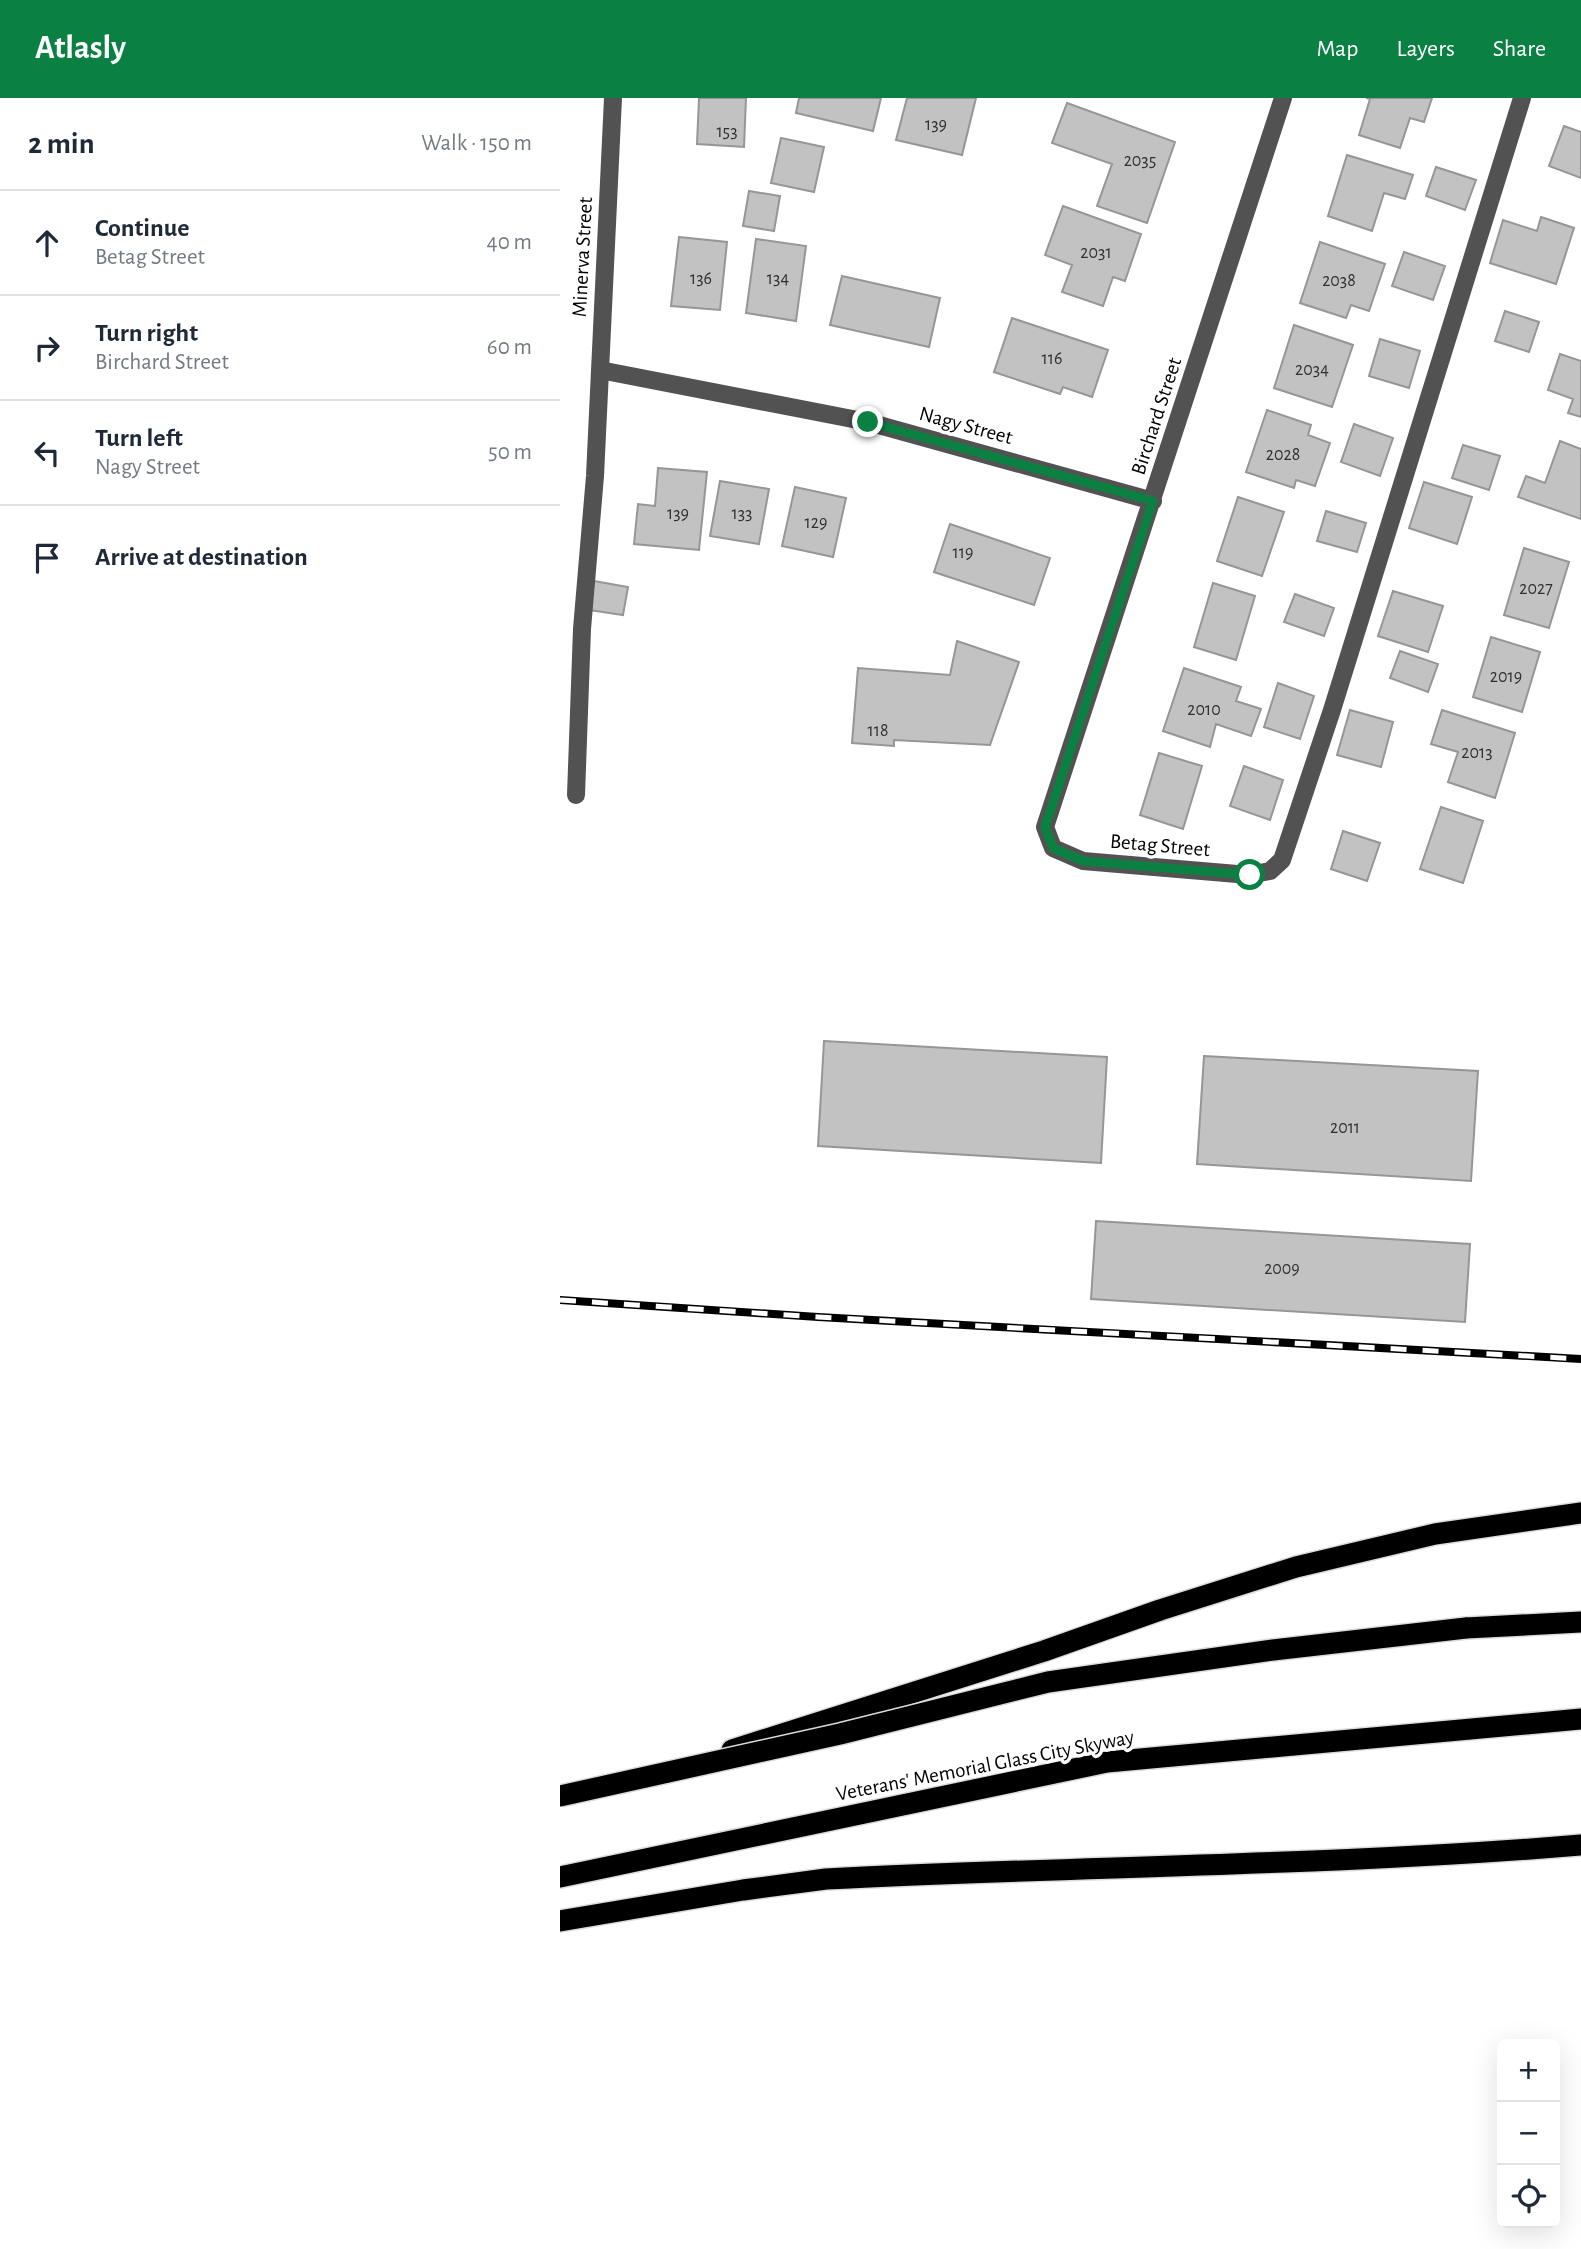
<!DOCTYPE html>
<html lang="en">
<head>
<meta charset="utf-8">
<style>
	body { margin:0; font-family:"Alegreya Sans",sans-serif; background:#f2f2f3; color:#1f2937 }
	.controls { position:absolute; right:21px; bottom:21px; display:grid; overflow:hidden; border-radius:10px; box-shadow:0 7px 28px #0002 }
	.controls button { width:63px; height:63px; display:grid; place-items:center; padding:0; border:0; border-bottom:2px solid #e0e1e3; background:#fff; color:#1f2937; font:35px sans-serif }
	.stop { position:absolute; width:21px; height:21px; margin:-16px; border:5px solid #0b8043; border-radius:50%; background:#fff }
	.stop.end { background:#0b8043; border-color:#fff; box-shadow:0 2px 7px #0008 }
	.list { margin:0; padding:0; list-style:none }
	h2 { display:flex; justify-content:space-between; align-items:center; height:91px; margin:0; padding:0 28px; font-size:30px }
	h2 small { font-size:23px; font-weight:400; color:#747a83 }
	.list li { display:grid; grid-template-columns:46px 1fr auto; gap:21px; align-items:center; box-sizing:border-box; height:105px; padding:0 28px; border-top:2px solid #e0e1e3 }
	.list b { display:block; font-size:26px; white-space:nowrap }
	.list p { margin:0; font-size:23px; white-space:nowrap; color:#747a83 }
	.list em { font-size:23px; font-style:normal; color:#747a83 }
	.icon { flex:none; width:38px; height:38px; fill:none; stroke:currentColor; stroke-width:2; stroke-linecap:round; stroke-linejoin:round }
	.map { position:relative; flex:none; width:1021px; height:2151px; overflow:hidden }
	header { display:flex; align-items:center; gap:42px; box-sizing:border-box; height:98px; padding:0 35px; background:#0b8043; color:#fff }
	header strong { font-size:33px }
	nav { display:flex; gap:38px; margin-inline-start:auto; font-size:24px }
	main { display:flex }
	aside { flex:1; background:#fff }
	.map>svg:first-child { display:block }
</style>
</head>
<body>
<header>
<strong>Atlasly</strong>
<nav><a>Map</a><a>Layers</a><a>Share</a></nav>
</header>
<main>
<aside>
<h2>2 min<small>Walk · 150 m</small></h2>
<ul class="list">
<li><svg class="icon" aria-label="ahead" viewBox="0 0 24 24"><path d="M12 20V5M6 11l6-6 6 6"/></svg><div><b>Continue</b><p>Betag Street</p></div><em>40 m</em></li>
<li><svg class="icon" aria-label="right" viewBox="0 0 24 24"><path d="M7 20v-9h11M14 6l5 5-5 5"/></svg><div><b>Turn right</b><p>Birchard Street</p></div><em>60 m</em></li>
<li><svg class="icon" aria-label="left" viewBox="0 0 24 24"><path d="M17 20v-9H6M10 6l-5 5 5 5"/></svg><div><b>Turn left</b><p>Nagy Street</p></div><em>50 m</em></li>
<li><svg class="icon" aria-label="arrive" viewBox="0 0 24 24"><path d="M6 21V4h12l-3 4 3 4H6"/></svg><div><b>Arrive at destination</b></div></li>
</ul>
</aside>
<div class="map">
<svg width="1021" height="2151" viewBox="0 0 1021 2151">
	<rect width="100%" height="100%" fill="#fff"/>
	<path fill="#c2c2c2" stroke="#969696" stroke-width="2" d="M139,0H186L184,49L137,46Z
		M239,0H321L313,33L236,15Z
		M347,0H416L402,57L336,42Z
		M806,0H872L864,24L850,20L840,50L799,37L810,1Z
		M507,5L615,44L587,125L537,108L552,66L492,45Z
		M1004,28L1021,34V80L989,68Z
		M221,40L264,49L254,94L211,85Z
		M787,57L853,77L845,101L824,95L812,133L768,118Z
		M876,69L916,82L905,112L866,98Z
		M189,93L220,98L214,133L183,128Z
		M503,108L581,136L565,183L553,179L543,208L502,194L512,167L485,157Z
		M981,119L1014,130L996,186L930,165L943,122L977,133Z
		M119,139L167,144L160,212L111,208Z
		M196,141L246,148L236,223L186,215Z
		M760,144L825,166L809,213L791,207L786,220L740,205Z
		M844,154L885,168L873,202L832,188Z
		M282,178L380,200L369,249L270,227Z
		M945,213L979,224L969,254L935,243Z
		M452,220L548,252L532,299L503,289L500,296L434,274Z
		M734,227L793,247L772,309L714,290Z
		M820,241L860,253L849,290L809,278Z
		M1000,256L1021,263V319L1008,315L1013,301L988,292Z
		M707,312L751,327L748,337L770,345L755,388L736,382L734,390L686,374Z
		M794,326L833,340L820,378L781,364Z
		M1000,343L1021,351V421L958,399L966,378L985,385Z
		M903,347L940,358L929,392L892,380Z
		M98,370L147,374L139,452L74,446L78,406L95,408Z
		M160,383L209,391L199,446L150,438Z
		M864,384L912,399L897,446L849,430Z
		M235,389L286,400L273,459L222,448Z
		M678,399L724,414L702,478L657,463Z
		M766,413L806,425L797,454L757,443Z
		M390,426L490,460L474,507L374,474Z
		M964,450L1009,464L989,530L944,517Z
		M34,483L68,489L63,517L29,512Z
		M653,485L695,498L676,562L634,549Z
		M833,493L883,508L868,554L818,538Z
		M735,496L774,510L764,538L724,524Z
		M931,539L980,554L962,614L913,599Z
		M397,543L459,564L430,647L334,642V648L292,645L298,570L390,577Z
		M840,553L878,566L868,594L830,580Z
		M624,570L681,589L676,603L701,611L691,638L656,626L650,649L603,633Z
		M718,585L754,598L740,641L704,629Z
		M790,612L833,624L821,669L777,657Z
		M882,612L955,635L935,700L888,684L898,654L871,646Z
		M599,655L642,668L623,731L580,717Z
		M684,668L723,682L710,722L670,708Z
		M881,709L923,723L903,785L860,771Z
		M783,733L820,745L807,783L771,771Z
		M264,943L547,959L541,1065L258,1048Z
		M644,958L918,973L911,1083L637,1066Z
		M536,1123L910,1146L905,1224L531,1201Z"/>
	<g fill="none" stroke-linecap="round" stroke-linejoin="round">
		<defs>
			<path id="highway" d="M906,1530L1021,1524
				M172,1652L484,1553L600,1512L736,1469L875,1436L1021,1415
				M0,1779L547,1664L1021,1621
				M0,1823L183,1792L266,1781C518,1768 770,1768 1021,1747"/>
		</defs>
		<use href="#highway" stroke="#dbdbdb" stroke-width="24"/>
		<path stroke="#525252" stroke-width="18" d="M723,0L485,729L493,750L523,763L689,777L710,773L722,762L772,612L962,0
			M40,272L308,324L593,403
			M16,697L22,531L35,378L53,0"/>
		<use href="#highway" stroke="#000" stroke-width="21"/>
		<defs>
			<path id="rail" d="M0,1202L258,1219L1021,1261"/>
		</defs>
		<use href="#rail" stroke="#000" stroke-width="8"/>
		<use href="#rail" stroke="#fff" stroke-width="5" stroke-dasharray="16" stroke-linecap="butt"/>
		<defs>
			<path id="highway-bridge" d="M0,1698L280,1636L488,1584L713,1552L906,1530"/>
		</defs>
		<use href="#highway-bridge" stroke="#dbdbdb" stroke-width="24" stroke-linecap="butt"/>
		<use href="#highway-bridge" stroke="#000" stroke-width="21"/>
	</g>
	<g fill="none" stroke-linecap="round" stroke-linejoin="round">
		<path stroke="#0b8043" stroke-width="9" d="M308,324L593,403L485,729L493,750L523,763L690,777"/>
	</g>
	<g text-anchor="middle" stroke-width="7" stroke-linejoin="round" paint-order="stroke">
		<g font-size="18" fill="#303030">
			<text x="376" y="32">139</text>
			<text x="167" y="39">153</text>
			<text x="580" y="68">2035</text>
			<text x="536" y="160">2031</text>
			<text x="141" y="186">136</text>
			<text x="218" y="186">134</text>
			<text x="779" y="188">2038</text>
			<text x="492" y="266">116</text>
			<text x="752" y="277">2034</text>
			<text x="723" y="362">2028</text>
			<text x="118" y="421">139</text>
			<text x="182" y="421">133</text>
			<text x="256" y="430">129</text>
			<text x="403" y="460">119</text>
			<text x="976" y="496">2027</text>
			<text x="946" y="584">2019</text>
			<text x="644" y="617">2010</text>
			<text x="318" y="638">118</text>
			<text x="917" y="660">2013</text>
			<text x="785" y="1035">2011</text>
			<text x="722" y="1176">2009</text>
		</g>
		<g font-size="21" fill="#000" stroke="#fff">
			<text transform="translate(22 159) rotate(-87)" y="7">Minerva Street</text>
			<text transform="translate(596 318) rotate(-72)" y="7">Birchard Street</text>
			<text transform="translate(406 327) rotate(15)" y="7">Nagy Street</text>
			<text transform="translate(600 747) rotate(5)" y="7">Betag Street</text>
			<text transform="translate(425 1667) rotate(-11)" y="7">Veterans' Memorial Glass City Skyway</text>
		</g>
	</g>
</svg>
<div class="controls">
<button>+</button>
<button>−</button>
<button><svg class="icon" aria-label="locate" viewBox="0 0 24 24"><circle cx="12" cy="12" r="6"/><path d="M12 2v4M12 18v4M2 12h4M18 12h4"/></svg></button>
</div>
<div class="stop" style="left:690px;top:777px"></div>
<div class="stop end" style="left:308px;top:324px"></div>
</div>
</main>
</body>
</html>
